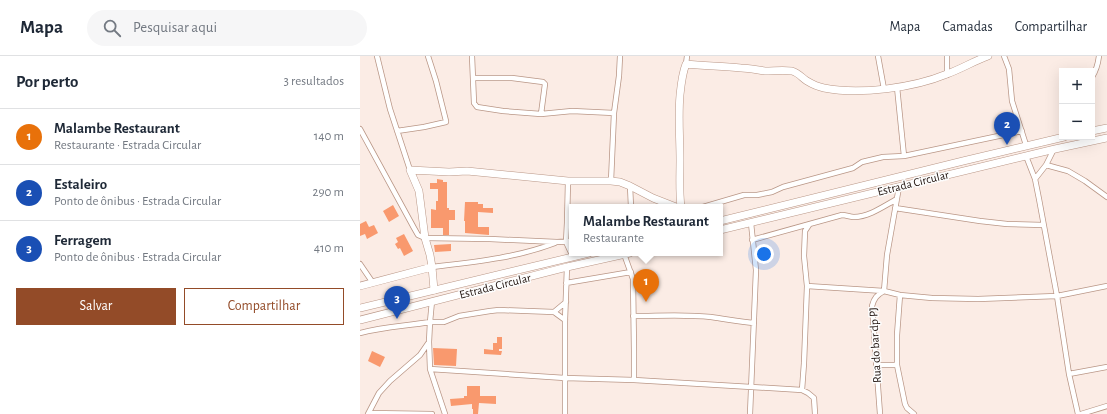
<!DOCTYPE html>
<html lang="pt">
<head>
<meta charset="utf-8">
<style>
	body { margin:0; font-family:"Alegreya Sans",sans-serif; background:#f6f6f7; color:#1f2937 }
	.controls { position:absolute; right:12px; top:12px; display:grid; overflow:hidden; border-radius:0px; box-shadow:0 4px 16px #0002 }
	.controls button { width:36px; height:36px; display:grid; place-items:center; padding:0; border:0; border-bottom:1px solid #e0e1e3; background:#fff; color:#1f2937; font:20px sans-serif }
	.you { position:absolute; left:404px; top:198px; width:14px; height:14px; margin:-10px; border:3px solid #fff; border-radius:50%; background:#1a73e8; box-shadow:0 0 0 6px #1a73e833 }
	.badge { display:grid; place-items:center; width:26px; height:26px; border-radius:50%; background:#934b28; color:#fff; font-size:13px; font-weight:700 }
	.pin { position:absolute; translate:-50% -33px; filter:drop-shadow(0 1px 2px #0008) }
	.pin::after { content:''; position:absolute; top:21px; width:14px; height:12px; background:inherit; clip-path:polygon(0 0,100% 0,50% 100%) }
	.popup { position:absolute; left:209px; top:148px; width:154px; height:52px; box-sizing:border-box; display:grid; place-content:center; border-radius:0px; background:#fff; filter:drop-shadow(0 1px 3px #0005); font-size:13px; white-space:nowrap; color:#747a83 }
	.popup b { font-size:15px; color:#1f2937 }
	.popup::after { content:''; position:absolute; left:50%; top:100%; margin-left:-8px; border:8px solid transparent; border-top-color:#fff }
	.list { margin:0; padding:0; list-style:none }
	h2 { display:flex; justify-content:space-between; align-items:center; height:52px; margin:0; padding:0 16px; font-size:17px }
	h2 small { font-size:13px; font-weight:400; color:#747a83 }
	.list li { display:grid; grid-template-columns:26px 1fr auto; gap:12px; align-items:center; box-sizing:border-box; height:56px; padding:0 16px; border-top:1px solid #e0e1e3 }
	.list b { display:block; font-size:15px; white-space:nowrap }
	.list p { margin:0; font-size:13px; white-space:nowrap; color:#747a83 }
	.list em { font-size:13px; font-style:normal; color:#747a83 }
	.actions { display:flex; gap:8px; padding:12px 16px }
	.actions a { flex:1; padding:9px 0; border:1px solid #934b28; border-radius:0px; text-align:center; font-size:14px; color:#934b28 }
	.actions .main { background:#934b28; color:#fff }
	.icon { flex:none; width:22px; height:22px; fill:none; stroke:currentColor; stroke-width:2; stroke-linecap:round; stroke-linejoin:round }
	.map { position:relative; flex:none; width:747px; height:358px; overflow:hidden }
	header { display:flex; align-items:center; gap:24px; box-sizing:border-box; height:56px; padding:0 20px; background:#fff; border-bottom:1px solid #e0e1e3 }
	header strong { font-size:19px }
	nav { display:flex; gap:22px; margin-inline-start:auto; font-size:14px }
	.search { width:280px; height:36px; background:#f6f6f7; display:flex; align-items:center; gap:10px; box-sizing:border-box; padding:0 14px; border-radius:22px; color:#747a83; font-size:15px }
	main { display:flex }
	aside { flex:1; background:#fff }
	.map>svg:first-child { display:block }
</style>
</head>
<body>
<header>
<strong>Mapa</strong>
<div class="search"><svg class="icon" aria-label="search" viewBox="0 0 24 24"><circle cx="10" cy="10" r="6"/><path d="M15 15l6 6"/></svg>Pesquisar aqui</div>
<nav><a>Mapa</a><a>Camadas</a><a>Compartilhar</a></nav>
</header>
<main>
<aside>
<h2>Por perto<small>3 resultados</small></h2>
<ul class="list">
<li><span class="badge" style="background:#e8710a">1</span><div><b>Malambe Restaurant</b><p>Restaurante · Estrada Circular</p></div><em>140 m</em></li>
<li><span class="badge" style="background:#1a4fb4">2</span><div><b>Estaleiro</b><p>Ponto de ônibus · Estrada Circular</p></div><em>290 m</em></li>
<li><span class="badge" style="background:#1a4fb4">3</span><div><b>Ferragem</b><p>Ponto de ônibus · Estrada Circular</p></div><em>410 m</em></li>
</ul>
<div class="actions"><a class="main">Salvar</a><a>Compartilhar</a></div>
</aside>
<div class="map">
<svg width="747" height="358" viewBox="0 0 747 358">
	<rect width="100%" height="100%" fill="#fbece5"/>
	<path fill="#f9996e" d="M77,123L83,124V126H87V152H89V154H95V164H89V179H83V172H71V153L76,154V145H78V133H70V127H77Z
		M105,146H118V148H123V152H133V157L118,156V171H129V179L105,177V165H104Z
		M33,149L39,160L29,166L23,155Z
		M6,165L9,171L14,169L18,177L7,183L5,178L0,180V168Z
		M44,178L53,195L44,200L40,192L38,193L35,188L38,186L36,182Z
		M91,188V195L75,196L74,189Z
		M137,281H142V293H139V295H142L141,299L124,298V293L133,294V287H137Z
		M73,292L97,293L96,310L74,309Z
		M12,295L25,301L20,311L8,305Z
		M107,330H120V340H136V348L119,347L118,358H113V353H112V348L91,350L90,343L104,342V340H107Z"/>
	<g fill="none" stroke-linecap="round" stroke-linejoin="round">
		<defs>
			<path id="street" d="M17,0L30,53L50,114
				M112,0L114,47L117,51L143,55L181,58L212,55L254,57
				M518,0L524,33
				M644,0L649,13L652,45L666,89
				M326,8L327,0
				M587,19V0
				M732,21C736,15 738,8 739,0
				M113,22H152L183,26L185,28L181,58
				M537,31L544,100
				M0,73L54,172L58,179L65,182L130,183L197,186L212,185
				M37,75L64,71L86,66V65L76,25L68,0
				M666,100L675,123L679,143L697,240L709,318L718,358
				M686,109L708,115L725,125L747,141
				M675,123L686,109L694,93
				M208,125L207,167L206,186L213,201
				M251,125L254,57L259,20L260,0
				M270,130L271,151
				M343,151L384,139H397L412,136L423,131L493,112L502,106L523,101L544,100L662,75
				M535,152L620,165L647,168L683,169
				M392,184L482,159C486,159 490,161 494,161C509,161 524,150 537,143
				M264,198L273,223L274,295V324
				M0,208L13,227
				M72,211C114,206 156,202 195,187
				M206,227L271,216
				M447,230L524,235L540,239L572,242L618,243L697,240L747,230
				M540,239L537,279V309L545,348L547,352L554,358
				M72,245L70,266H84L99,260L130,255L139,254L194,256L205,264
				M194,256L206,246
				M273,260C299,260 325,258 351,261C366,263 380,266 394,267
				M0,277C23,271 46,270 70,266L69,286L60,299L30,325L19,337L8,358
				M69,286L70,313L205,322L274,324L442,334L448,337L454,342L455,358
				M516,309H537
				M70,313L85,358
				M709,318L747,311
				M442,334L444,307L447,230L444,200L445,175L449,169
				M9,357L72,358
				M205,358V264L207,211
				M390,358L396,214L391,167
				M520,358L512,250C514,242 517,239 524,235L527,199L539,131
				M721,358L747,350"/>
			<path id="secondary" d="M321,151C319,135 320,120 320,104C320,82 318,61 320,39C321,29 322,18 326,8C345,10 363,10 381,12C389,12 397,14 405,15C414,15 423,14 432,15C439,17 442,22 447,25C452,28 459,31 464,32C500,39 553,32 587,18C601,13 614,5 628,0
				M72,211L74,234
				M0,230L72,211L70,199L65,182L59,135L50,114L89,116L107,115L208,125H251L260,126L270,130L293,142L316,151"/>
			<path id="primary" d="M732,75L747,72
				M360,165L603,105L704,81
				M360,174L695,93L747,82
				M0,252L229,197
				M0,264L207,211L270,197"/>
		</defs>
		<use href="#street" stroke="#b99686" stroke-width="6"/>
		<use href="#secondary" stroke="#b99686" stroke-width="8"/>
		<use href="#primary" stroke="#b99686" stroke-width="8"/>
		<use href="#street" stroke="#fff" stroke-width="4.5"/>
		<use href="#secondary" stroke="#fff" stroke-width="7"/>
		<use href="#primary" stroke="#fff" stroke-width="7"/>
	</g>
	<g text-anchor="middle" stroke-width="3" stroke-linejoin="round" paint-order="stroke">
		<g font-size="12" fill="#221510" stroke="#fdfdfd">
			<text transform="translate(553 127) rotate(-14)" y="4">Estrada Circular</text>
			<text transform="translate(135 230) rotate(-14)" y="4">Estrada Circular</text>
			<text transform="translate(515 289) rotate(-93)" y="4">Rua do bar dp PJ</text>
		</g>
	</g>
</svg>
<div class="controls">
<button>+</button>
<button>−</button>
</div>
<div class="you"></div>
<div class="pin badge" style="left:286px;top:246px;background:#e8710a">1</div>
<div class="popup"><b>Malambe Restaurant</b>Restaurante</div>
<div class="pin badge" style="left:647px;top:89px;background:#1a4fb4">2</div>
<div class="pin badge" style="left:37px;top:263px;background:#1a4fb4">3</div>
</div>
</main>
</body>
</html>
